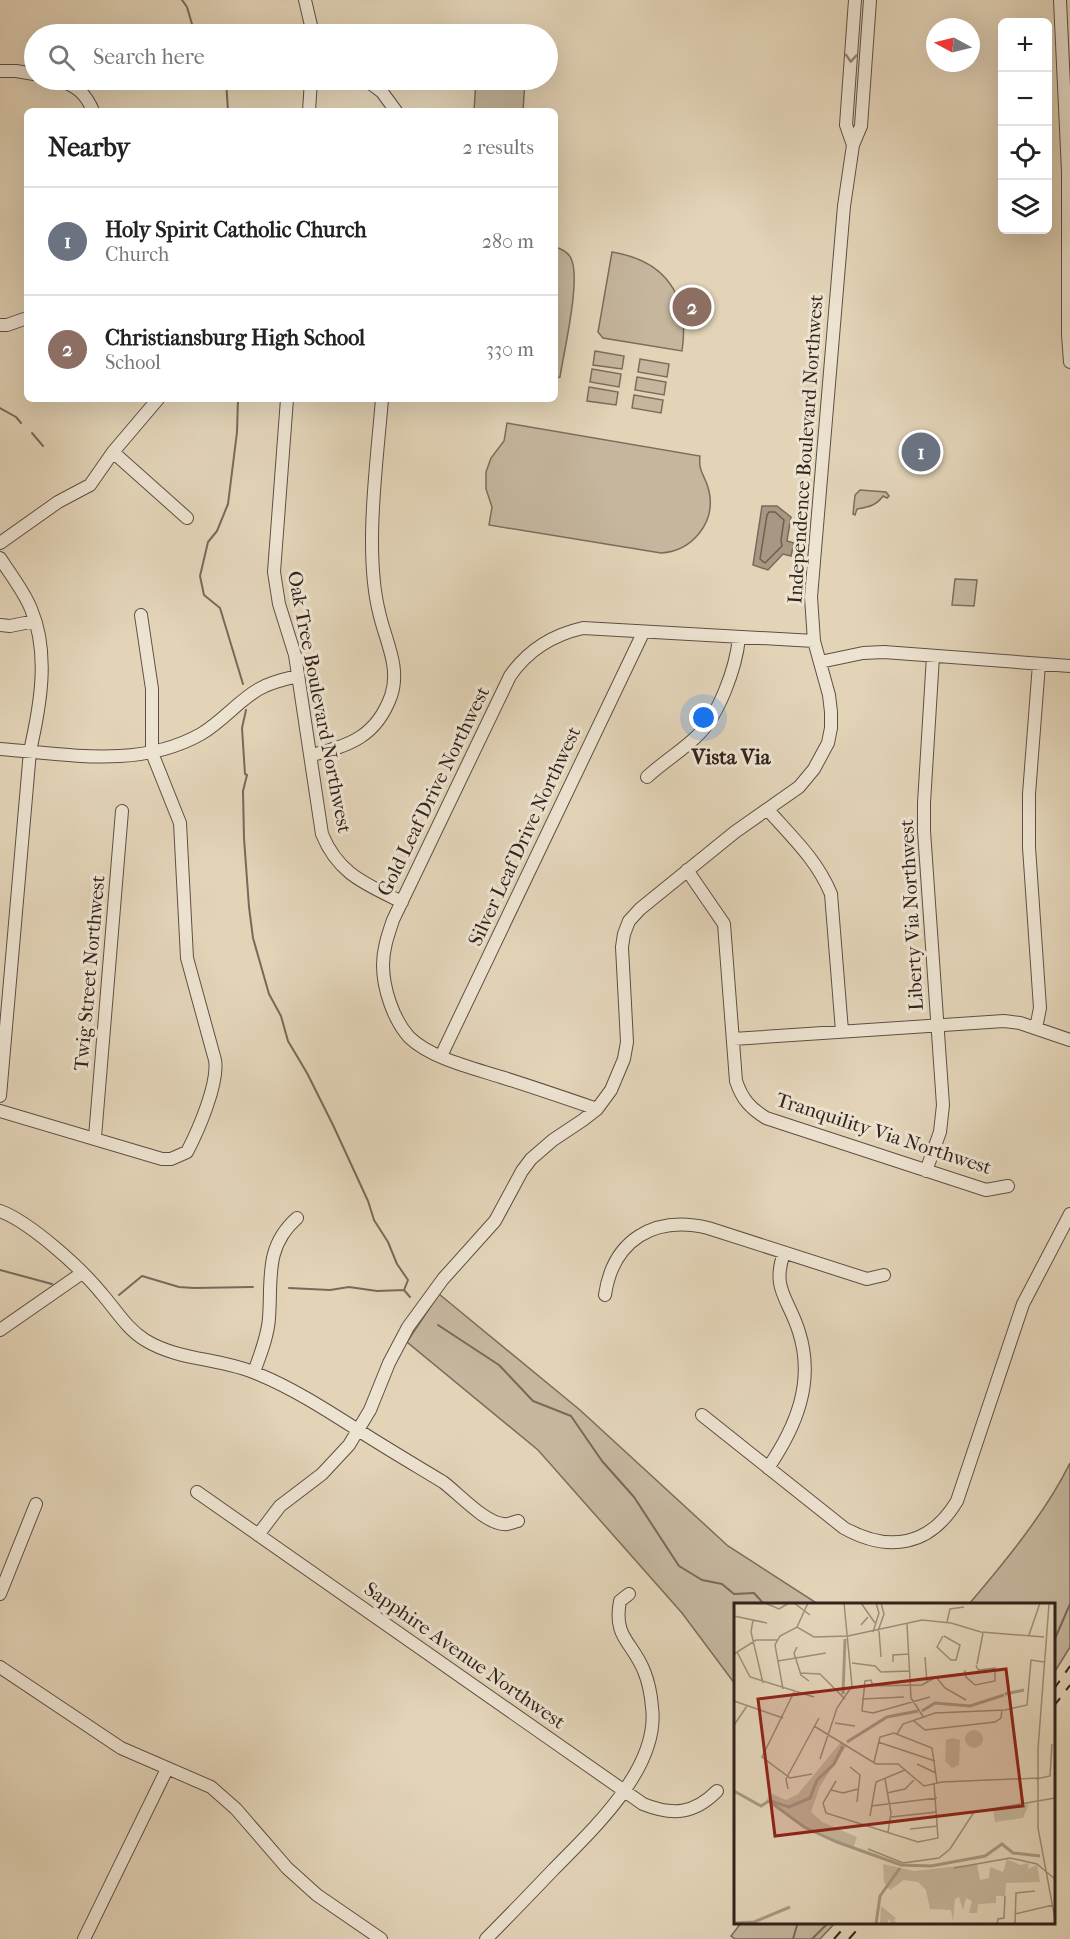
<!DOCTYPE html>
<html lang="en">
<head>
<meta charset="utf-8">
<style>
	body { margin:0; font-family:"IM FELL French Canon",serif; background:#f6f6f6; color:#222 }
	.controls { position:absolute; right:18px; top:18px; display:grid; overflow:hidden; border-radius:9px; box-shadow:0 6px 24px #0002 }
	.controls button { width:54px; height:54px; display:grid; place-items:center; padding:0; border:0; border-bottom:2px solid #e0e0e0; background:#fff; color:#222; font:30px sans-serif }
	.compass { position:absolute; left:926px; top:18px; width:54px; height:54px; border-radius:50%; background:#fff; box-shadow:0 6px 24px #0002; rotate:277deg }
	.you { position:absolute; left:704px; top:718px; width:21px; height:21px; margin:-15px; border:4px solid #fff; border-radius:50%; background:#1a73e8; box-shadow:0 0 0 9px #1a73e833 }
	.badge { display:grid; place-items:center; width:39px; height:39px; border-radius:50%; background:#1a73e8; color:#fff; font-size:20px; font-weight:700 }
	.pin { position:absolute; translate:-50% -50%; border:3px solid #fff; box-shadow:0 2px 6px #0006 }
	.list { margin:0; padding:0; list-style:none }
	h2 { display:flex; justify-content:space-between; align-items:center; height:78px; margin:0; padding:0 24px; font-size:26px }
	h2 small { font-size:20px; font-weight:400; color:#767676 }
	.list li { display:grid; grid-template-columns:39px 1fr auto; gap:18px; align-items:center; box-sizing:border-box; height:108px; padding:0 24px; border-top:2px solid #e0e0e0 }
	.list b { display:block; font-size:22px; white-space:nowrap }
	.list p { margin:0; font-size:20px; white-space:nowrap; color:#767676 }
	.list em { font-size:20px; font-style:normal; color:#767676 }
	.icon { flex:none; width:33px; height:33px; fill:none; stroke:currentColor; stroke-width:2; stroke-linecap:round; stroke-linejoin:round }
	.map { position:relative; flex:none; width:1070px; height:1939px; overflow:hidden }
	.search { position:absolute; background:#fff; box-shadow:0 6px 24px #0002; left:24px; top:24px; width:534px; height:66px; display:flex; align-items:center; gap:15px; box-sizing:border-box; padding:0 21px; border-radius:33px; color:#767676; font-size:22px }
	.panel { position:absolute; background:#fff; box-shadow:0 6px 24px #0002; left:24px; top:108px; width:534px; height:294px; border-radius:9px }
	.map>svg:first-child { display:block }
</style>
</head>
<body>
<div class="map">
<svg width="1070" height="1939" viewBox="0 0 1070 1939">
	<rect width="100%" height="100%" fill="#e3d4b8"/>
	<filter id="stains"><feTurbulence type="fractalNoise" baseFrequency=".00333" numOctaves="4"/><feColorMatrix values="0 0 0 0 .2 0 0 0 0 .09 0 0 0 0 .02 0 0 0 .5 -.17"/></filter>
	<radialGradient id="worn" r=".72"><stop offset=".6" stop-color="#630" stop-opacity="0"/><stop offset="1" stop-color="#630" stop-opacity=".3"/></radialGradient>
	<path fill="#c5b69d" stroke="#7c6c5c" stroke-width="1.5" d="M476,80H525L523,111H474Z
		M555,247C562,249 570,253 572,261C580,283 564,351 560,377L555,379Z
		M612,252C667,261 690,297 682,351L603,338L598,332Z
		M595,351L624,356L622,369L593,365Z
		M640,359L669,364L667,377L638,372Z
		M592,369L621,374L619,387L590,382Z
		M637,377L666,382L664,395L635,390Z
		M589,387L618,392L616,405L587,401Z
		M634,395L663,400L661,413L632,408Z
		M507,423L700,456C698,473 706,476 709,491C716,523 692,551 661,553L489,525L492,507L486,489V472L491,458L504,441Z
		M860,490L886,492L889,496L887,498L883,496C876,506 868,507 857,509L855,515L853,514L855,495Z
		M955,579L977,580L974,606L952,605Z
		M439,1294L580,1410L728,1546L818,1604H736L735,1684L682,1613L538,1450L407,1342Z
		M1070,1463V1647L1054,1673V1604H969C1004,1563 1046,1512 1070,1463Z
		M741,1923V1922L835,1923L820,1939H735L731,1936Z"/>
	<path fill="#a79883" stroke="#79695a" stroke-width="1.5" d="M762,506H777L791,517L787,541L794,543L791,556L783,554L768,570L753,565Z"/>
	<g fill="none" stroke-linecap="round" stroke-linejoin="round">
		<path stroke="#6d5e50" stroke-width="1.5" d="M769,512H775L784,520L781,540L782,546L765,563L760,559L767,515Z"/>
		<path stroke="#79695a" stroke-width="2" d="M182,0L187,7L194,31
			M226,80L228,111
			M238,399L237,432L228,504L217,531L208,542L200,576L204,595L220,608L243,684
			M0,408L16,417L21,423
			M32,433L43,446
			M246,710L242,728L245,774L247,775L243,791L244,838L249,907L253,938L269,994L281,1016L288,1041L307,1073L333,1125L368,1201L374,1220L388,1242L397,1264L408,1280L404,1290
			M0,1270L52,1284
			M289,1288L330,1290L349,1287L377,1291L404,1290
			M404,1290L410,1297
			M119,1295L142,1276L179,1287L194,1288L253,1287
			M438,1325L499,1365L533,1401L571,1416L602,1461L634,1497L679,1566L702,1580L722,1584L734,1594L754,1593L764,1604
			M1054,1641L1070,1604
			M793,1939L798,1922
			M812,1939L829,1922"/>
		<defs>
			<path id="minor" d="M305,0L313,34
				M1060,0L1068,172V335L1070,362
				M0,71H16L34,74
				M59,80C77,86 86,94 93,111
				M366,80L382,92L396,111
				M309,111L311,80
				M853,145L846,125L855,0
				M0,325H7L27,318
				M287,399L274,572L279,604L295,655L322,834C338,874 366,884 402,902
				M113,452L187,518
				M0,543L58,502L90,485L113,452L158,399
				M0,558C10,574 24,591 31,609C50,653 40,707 30,751L0,1096
				M0,625L10,626L35,621
				M820,662L863,653L884,652L1070,666
				M0,749C68,754 139,769 201,734C223,721 238,701 259,689C271,682 285,679 298,676
				M312,755C350,745 376,737 391,696C401,667 385,640 379,612C364,551 377,462 382,399
				M647,777C663,762 682,751 697,736C719,715 736,668 739,638
				M768,810C792,837 817,860 831,894L842,1031
				M687,870L724,924L736,1081C742,1099 750,1108 766,1118L986,1190L1008,1186
				M1036,1028L1040,1008L1029,847V794L1039,664
				M733,1039L1004,1021L1020,1023L1070,1040
				M441,1056L643,633
				M597,1109C565,1098 533,1087 501,1077C473,1068 430,1058 409,1037C393,1019 383,988 383,965C383,949 388,935 393,920L510,676C528,650 552,635 583,628L814,641
				M0,1111L162,1159H171L187,1152C198,1131 219,1083 215,1060L187,958L180,823L152,753V689L141,615
				M95,1137L122,811
				M926,1171L940,1132L943,1105L924,831V803L933,656
				M0,1211C30,1222 81,1268 102,1294C116,1310 127,1329 145,1340C179,1361 222,1358 258,1374C294,1389 325,1409 358,1430C386,1448 415,1465 443,1482C458,1493 486,1524 504,1524C508,1525 514,1522 518,1521
				M605,1295C613,1240 654,1215 708,1228L867,1279L884,1275
				M0,1330L82,1273
				M254,1372C260,1355 268,1336 269,1318C272,1280 264,1247 297,1218
				M702,1415L844,1528C889,1553 930,1546 957,1501L1023,1304L1070,1214
				M768,1468C796,1427 815,1382 799,1332C789,1299 771,1289 784,1253
				M197,1492L643,1804C673,1816 694,1814 717,1791
				M258,1535L280,1506L322,1474L349,1445L370,1410L389,1363L408,1327L443,1279L495,1221L522,1171L531,1159L553,1140L583,1120L597,1109L611,1090L624,1059L627,1042L622,947L624,934L629,921L640,909L735,832L799,787L814,769L828,743L831,728V712L829,695L814,641L811,597L844,206L853,145L861,126L870,0
				M0,1594L36,1504
				M0,1667L121,1748L211,1787L236,1809L287,1868L317,1895L381,1939
				M84,1939L167,1769
				M486,1939C509,1916 531,1893 553,1870C592,1830 660,1768 652,1707C651,1695 649,1683 644,1671C632,1641 613,1638 620,1601L629,1594"/>
		</defs>
		<use href="#minor" stroke="#5f4f43" stroke-width="14"/>
		<use href="#minor" stroke="#ede3d1" stroke-width="12"/>
		<path stroke="#33231c" stroke-width="2" stroke-dasharray="10 10" stroke-linecap="butt" d="M1054,1689L1070,1666
			M1054,1706L1070,1685
			M834,1939L849,1922
			M849,1939L864,1922"/>
	</g>
	<defs><path id="oneway-chevron" d="M-2-3.5L2.5 0L-2 3.5" fill="none" stroke-width="1.6" stroke-linecap="round" stroke-linejoin="round" transform="scale(1.5)"/></defs>
	<use stroke="#908376" href="#oneway-chevron" transform="translate(851 58) rotate(94)"/>
	<g text-anchor="middle" stroke-width="6" stroke-linejoin="round" paint-order="stroke">
		<g font-size="20" fill="#33231c" stroke="#ede3d1">
			<text transform="translate(805 449) rotate(-86)" y="7">Independence Boulevard Northwest</text>
			<text transform="translate(320 702) rotate(79)" y="7">Oak Tree Boulevard Northwest</text>
			<text transform="translate(433 791) rotate(-64)" y="7">Gold Leaf Drive Northwest</text>
			<text transform="translate(524 836) rotate(-65)" y="7">Silver Leaf Drive Northwest</text>
			<text transform="translate(911 915) rotate(-93)" y="7">Liberty Via Northwest</text>
			<text transform="translate(89 973) rotate(-85)" y="7">Twig Street Northwest</text>
			<text transform="translate(884 1133) rotate(18)" y="7">Tranquility Via Northwest</text>
			<text transform="translate(465 1655) rotate(35)" y="7">Sapphire Avenue Northwest</text>
		</g>
		<g font-size="21" font-weight="bold" fill="#33231c" stroke="#ede3d1">
			<text x="731" y="764">Vista Via</text>
		</g>
	</g>
	<g transform="translate(734 1603)">
		<rect width="321" height="321" fill="#e3d4b8"/>
		<path d="M231 136a9 9 0 1 1 18 0a9 9 0 1 1-18 0ZM219,135L226,137L225,162L218,165L211,158L212,137ZM107,139L113,142L86,183L77,209L88,219L123,234L119,245L71,225L32,198L36,190L52,197L64,191ZM295,201L289,215L261,219L259,207ZM273,256L286,262L295,260L294,266L303,262L306,279L272,280L271,293H262V300L244,301L243,310H235L238,298L232,295L229,307L225,294L221,296L219,318L217,307L196,306L192,287L184,279L170,277L156,287L150,279L149,261L180,268L243,261L246,277L255,275L256,264L269,269ZM147,303L162,315L160,318L167,321H158L155,316L153,321H146Z" fill="#c5b69d"/>
		<path fill="none" stroke="#a79883" stroke-width="3" d="M109,91L111,36M271,91L290,87M188,108L201,100L236,103L270,92M113,139L153,114L184,108M0,188L27,203L35,198L70,224L103,239L167,262L197,263L251,253L268,241L279,250L306,253M36,198L55,204L76,195L83,177L100,161L109,143M0,320L20,319L56,304M142,321L146,293L166,265"/>
		<path fill="none" stroke="#9d8d7a" stroke-width="1.5" d="M31,0L45,6L55,0M60,0L76,12M127,0L141,20M315,1L304,146V225L321,316M0,13L33,20M132,16L127,22L134,14M19,17L17,29L29,80M213,19L216,6L230,4M173,21L177,95L190,115M63,24L74,0M144,28L150,11L147,0M145,28L147,54M139,29L145,10L142,0M295,32L306,0M209,33L203,44L217,57H222L226,42L210,33M63,44L60,50L67,72L75,78M3,49L16,74L80,94M0,51L22,37H43M191,54L193,80M44,58L92,50M159,59V52L175,51M118,60L141,63L147,69L176,68M243,61L249,30M231,67L232,74L241,82L261,78V65L244,67L242,62M66,70L86,71L111,96M130,83L188,82L202,74L211,85L232,97M139,83L137,77L131,78L128,108L139,110L196,94M49,86L41,42L46,33L63,24L80,34L114,33L188,17L217,20L247,29L310,34M60,89L28,154L56,175L78,171M128,96L170,94M0,98L49,115M180,118L191,127L261,119L267,115L268,107M101,120L121,123M0,122L13,103M80,123L142,161H164L190,183L208,179L305,175M163,131L169,121L201,110L271,107L293,102L297,57L310,59M144,139L201,158M86,156L103,105L118,83L110,0M140,159L146,134L160,130L198,145L203,180M183,161L202,170M116,164L126,172L123,199M151,176L157,210L154,229M302,176L316,173L318,141M102,178L89,200L92,210L184,239L204,235L200,181M54,186L52,176L85,115M97,187L109,190L124,186M153,190L171,186L180,177M137,203L203,195M136,213L142,179L171,167M157,214L203,209M176,226L204,223M134,246L169,260L205,255L216,246L240,209L321,195M220,265L276,255L303,261L321,276M281,311L319,302M263,321L264,316L270,315L271,293M281,321L282,290L301,288"/>
		<path fill="#8f2418" fill-opacity="0.15" stroke="#8f2418" stroke-width="3" d="M272,66L289,203L41,233L24,96Z"/>
		<rect width="321" height="321" fill="none" stroke="#33231c" stroke-width="3"/>
	</g>
	<rect width="100%" height="100%" filter="url(#stains)"/>
	<rect width="100%" height="100%" fill="url(#worn)"/>
</svg>
<div class="controls">
<button>+</button>
<button>−</button>
<button><svg class="icon" aria-label="locate" viewBox="0 0 24 24"><circle cx="12" cy="12" r="6"/><path d="M12 2v4M12 18v4M2 12h4M18 12h4"/></svg></button>
<button><svg class="icon" aria-label="layers" viewBox="0 0 24 24"><path d="M12 4l9 5-9 5-9-5zM3 14l9 5 9-5"/></svg></button>
</div>
<svg class="compass" viewBox="-18 -18 36 36"><path d="M0-13l5 13h-10z" fill="#e53935"/><path d="M0 13l5-13h-10z" fill="#767676"/></svg>
<div class="you"></div>
<div class="pin badge" style="left:921px;top:452px;background:#6b7280">1</div>
<div class="pin badge" style="left:692px;top:307px;background:#8d6e63">2</div>
<div class="search"><svg class="icon" aria-label="search" viewBox="0 0 24 24"><circle cx="10" cy="10" r="6"/><path d="M15 15l6 6"/></svg>Search here</div>
<section class="panel">
<h2>Nearby<small>2 results</small></h2>
<ul class="list">
<li><span class="badge" style="background:#6b7280">1</span><div><b>Holy Spirit Catholic Church</b><p>Church</p></div><em>280 m</em></li>
<li><span class="badge" style="background:#8d6e63">2</span><div><b>Christiansburg High School</b><p>School</p></div><em>330 m</em></li>
</ul>
</section>
</div>
</body>
</html>
